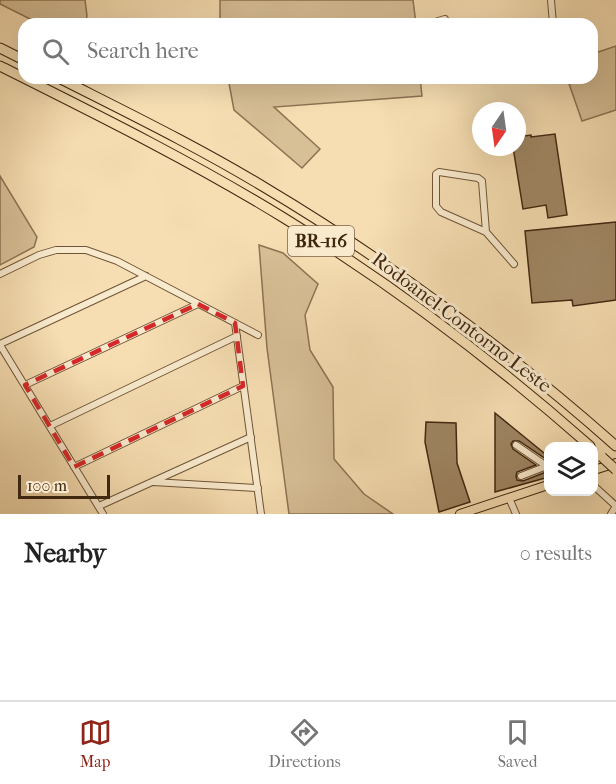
<!DOCTYPE html>
<html lang="en">
<head>
<meta charset="utf-8">
<style>
	body { margin:0; font-family:"IM FELL French Canon",serif; background:#f6f6f6; color:#222 }
	.controls { position:absolute; right:18px; bottom:18px; display:grid; overflow:hidden; border-radius:12px; box-shadow:0 6px 24px #0002 }
	.controls button { width:54px; height:54px; display:grid; place-items:center; padding:0; border:0; border-bottom:2px solid #e0e0e0; background:#fff; color:#222; font:30px sans-serif }
	.compass { position:absolute; left:472px; top:102px; width:54px; height:54px; border-radius:50%; background:#fff; box-shadow:0 6px 24px #0002; rotate:193deg }
	.scale { position:absolute; left:18px; bottom:15px; width:92px; box-sizing:border-box; padding-left:6px; border:3px solid #402710; border-top:0; font-size:16px; line-height:21px; white-space:nowrap; color:#402710; -webkit-text-stroke:4px #f9eacd; paint-order:stroke }
	.list { margin:0; padding:0; list-style:none }
	h2 { display:flex; justify-content:space-between; align-items:center; height:78px; margin:0; padding:0 24px; font-size:26px }
	h2 small { font-size:20px; font-weight:400; color:#767676 }
	.icon { flex:none; width:33px; height:33px; fill:none; stroke:currentColor; stroke-width:2; stroke-linecap:round; stroke-linejoin:round }
	.map { position:relative; flex:none; width:616px; height:514px; overflow:hidden }
	.search { position:absolute; background:#fff; box-shadow:0 6px 24px #0002; left:18px; right:18px; top:18px; height:66px; display:flex; align-items:center; gap:15px; box-sizing:border-box; padding:0 21px; border-radius:18px; color:#767676; font-size:22px }
	.sheet { height:186px; background:#fff }
	nav { display:flex; justify-content:space-around; align-items:center; box-sizing:border-box; height:84px; border-top:2px solid #e0e0e0; background:#fff; font-size:16px; color:#767676 }
	nav a { display:grid; justify-items:center; gap:3px }
	nav .on { color:#8f2418 }
	.map>svg:first-child { display:block }
</style>
</head>
<body>
<div class="map">
<svg width="616" height="514" viewBox="0 0 616 514">
	<rect width="100%" height="100%" fill="#f6deb2"/>
	<filter id="stains"><feTurbulence type="fractalNoise" baseFrequency=".00333" numOctaves="4"/><feColorMatrix values="0 0 0 0 .2 0 0 0 0 .09 0 0 0 0 .02 0 0 0 .5 -.17"/></filter>
	<radialGradient id="worn" r=".72"><stop offset=".6" stop-color="#630" stop-opacity="0"/><stop offset="1" stop-color="#630" stop-opacity=".3"/></radialGradient>
	<path fill="#d7bf96" stroke="#8c7353" stroke-width="1.5" d="M0,0H85L87,16L85,24H40L0,4Z
		M220,0H413L416,24H220Z
		M616,46V110L582,121L567,78H592V54Z
		M228,78H420L422,96L274,107L320,149L302,168L234,110Z
		M0,176L37,237L34,247L0,265Z
		M259,245L283,253L318,284L305,315L310,350L333,387L334,459L364,494L393,514H289L267,348Z"/>
	<path fill="#9f8664" stroke="#402710" stroke-width="1.5" d="M555,134L567,215L548,218L546,205L523,209L513,147H517V137L531,135V137Z
		M616,222V300L573,306L572,300L532,303L525,231Z
		M495,413L549,457V461L519,441H513L511,444L513,449L536,465L517,472L516,476L517,480L523,481L546,472H549V477L495,492Z
		M426,422L456,423L457,463L470,502L439,512L425,442Z"/>
	<g fill="none" stroke-linecap="round" stroke-linejoin="round">
		<defs>
			<path id="minor" d="M551,0L553,24
				M436,24L438,21L445,19
				M486,232L441,212L436,206V174L439,172L478,178L482,181L486,232L514,264
				M0,274L39,255L56,250H86L117,261L258,335
				M235,323L261,514
				M0,344L146,276
				M0,345L103,514
				M25,385L198,304
				M50,426L237,336
				M516,445L548,467
				M74,467L243,386
				M521,476L547,466
				M153,482L258,488
				M594,486L616,506L611,514
				M509,498L516,514
				M99,506L251,437"/>
			<path id="major" d="M594,470L616,463
				M460,514L548,485"/>
			<path id="highway" d="M0,48L24,60
				M0,66C96,114 193,162 284,218C393,285 495,362 590,446
				M59,78C128,113 198,147 264,187C390,262 507,350 616,446"/>
		</defs>
		<use href="#minor" stroke="#6e5538" stroke-width="8"/>
		<use href="#major" stroke="#402710" stroke-width="10"/>
		<use href="#highway" stroke="#402710" stroke-width="11"/>
		<use href="#minor" stroke="#f9eacd" stroke-width="6"/>
		<use href="#major" stroke="#f6deb2" stroke-width="8"/>
		<use href="#highway" stroke="#f6deb2" stroke-width="9"/>
		<defs>
			<path id="highway-bridge" d="M602,457L616,470"/>
		</defs>
		<use href="#highway-bridge" stroke="#402710" stroke-width="11" stroke-linecap="butt"/>
		<use href="#highway-bridge" stroke="#f6deb2" stroke-width="9"/>
	</g>
	<path fill="none" stroke="#d62828" stroke-width="4.5" stroke-dasharray="12 8" stroke-linejoin="round" d="M198,304L235,323L243,386L74,467L25,385Z"/>
	<g text-anchor="middle" stroke-width="6" stroke-linejoin="round" paint-order="stroke">
		<rect fill="#f9eacd" stroke="#786249" stroke-width="1.5" x="288" y="226" width="66" height="30" rx="4.5"/>
		<g font-size="18" font-weight="bold" fill="#402710">
			<text x="321" y="247">BR-116</text>
		</g>
		<g font-size="20" fill="#402710" stroke="#f9eacd">
			<text transform="translate(462 322) rotate(37)" y="7">Rodoanel Contorno Leste</text>
		</g>
	</g>
	<rect width="100%" height="100%" filter="url(#stains)"/>
	<rect width="100%" height="100%" fill="url(#worn)"/>
</svg>
<div class="controls">
<button><svg class="icon" aria-label="layers" viewBox="0 0 24 24"><path d="M12 4l9 5-9 5-9-5zM3 14l9 5 9-5"/></svg></button>
</div>
<svg class="compass" viewBox="-18 -18 36 36"><path d="M0-13l5 13h-10z" fill="#e53935"/><path d="M0 13l5-13h-10z" fill="#767676"/></svg>
<div class="scale">100 m</div>
<div class="search"><svg class="icon" aria-label="search" viewBox="0 0 24 24"><circle cx="10" cy="10" r="6"/><path d="M15 15l6 6"/></svg>Search here</div>
</div>
<section class="sheet">
<h2>Nearby<small>0 results</small></h2>
<ul class="list">
</ul>
</section>
<nav>
<a class="on"><svg class="icon" aria-label="map" viewBox="0 0 24 24"><path d="M3 6l6-2 6 2 6-2v14l-6 2-6-2-6 2zM9 4v14M15 6v14"/></svg>Map</a>
<a><svg class="icon" aria-label="directions" viewBox="0 0 24 24"><path d="M12 3l9 9-9 9-9-9zM9 14v-3h6M13 9l2 2-2 2"/></svg>Directions</a>
<a><svg class="icon" aria-label="saved" viewBox="0 0 24 24"><path d="M7 4h10v16l-5-4-5 4z"/></svg>Saved</a>
</nav>
</body>
</html>
